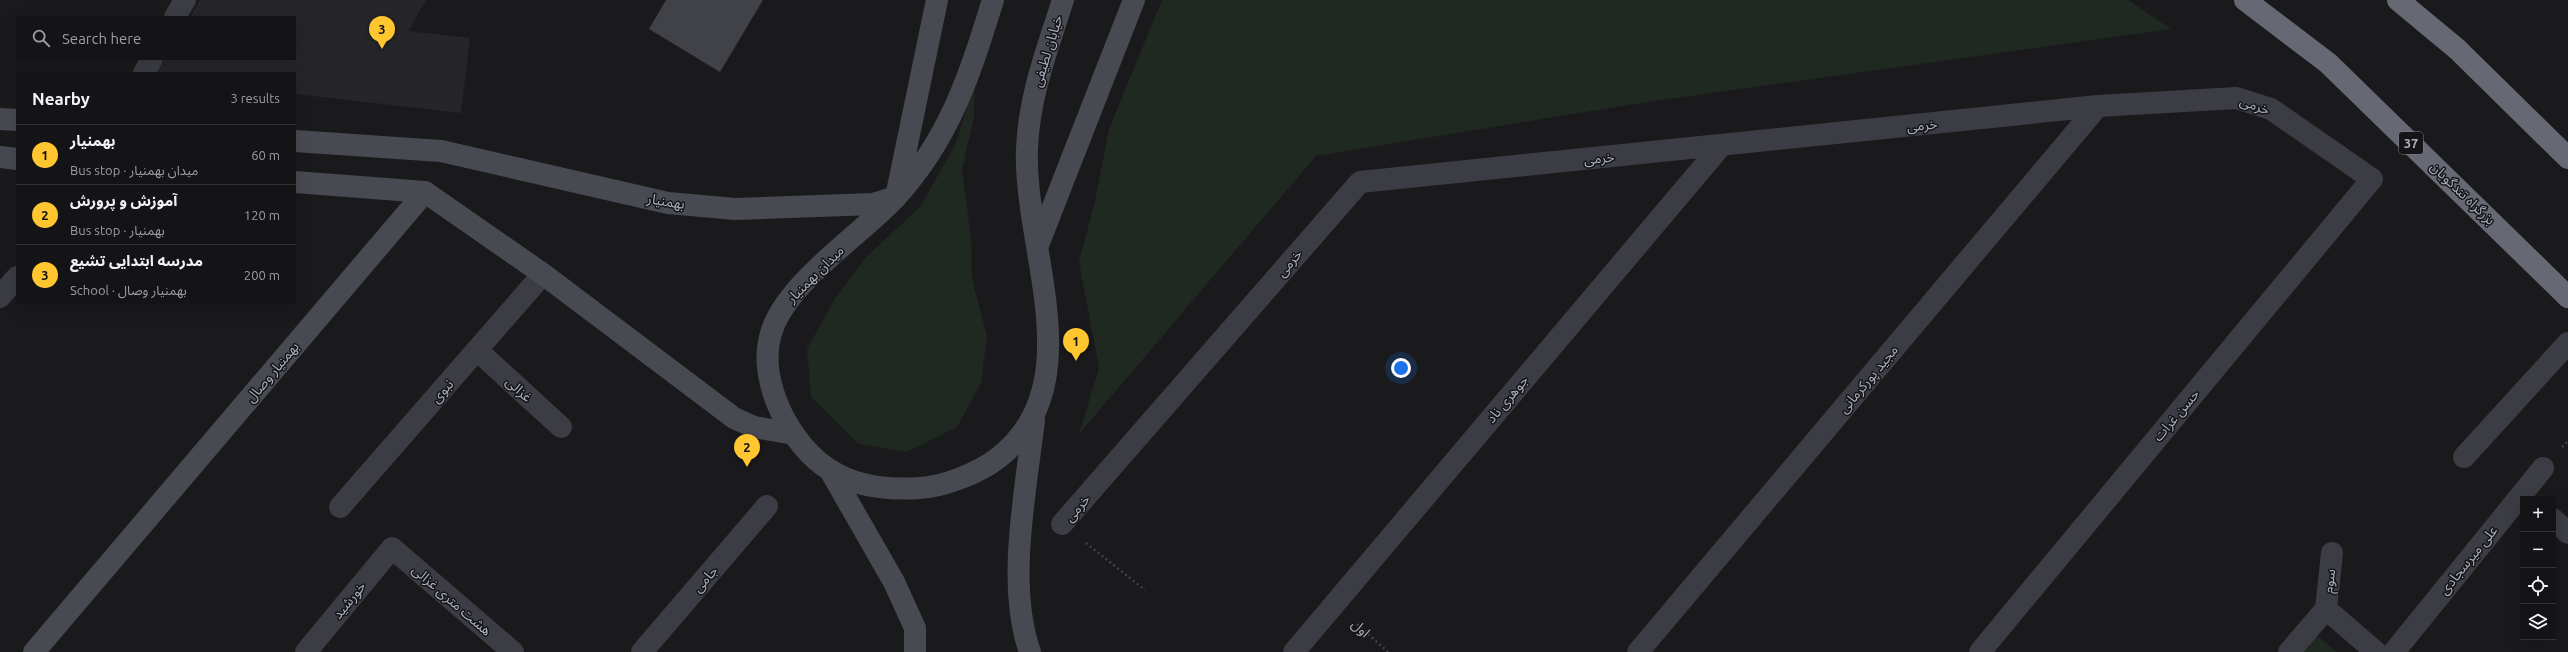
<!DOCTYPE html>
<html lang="en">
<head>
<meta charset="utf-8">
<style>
	body { margin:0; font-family:Ubuntu,"Noto Sans Arabic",sans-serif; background:#212123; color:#f1f3f6 }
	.controls { position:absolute; right:12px; bottom:12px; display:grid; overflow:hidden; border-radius:0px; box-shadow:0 4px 16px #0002 }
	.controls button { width:36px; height:36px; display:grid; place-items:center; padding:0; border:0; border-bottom:1px solid #333335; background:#141416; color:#f1f3f6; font:20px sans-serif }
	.you { position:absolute; left:1401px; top:368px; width:14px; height:14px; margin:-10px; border:3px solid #fff; border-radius:50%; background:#1a73e8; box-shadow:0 0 0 6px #1a73e833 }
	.badge { display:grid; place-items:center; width:26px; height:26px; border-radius:50%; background:#ffc62f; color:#111; font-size:13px; font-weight:700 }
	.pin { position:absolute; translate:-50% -33px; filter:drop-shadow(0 1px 2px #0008) }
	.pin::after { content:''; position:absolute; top:21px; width:14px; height:12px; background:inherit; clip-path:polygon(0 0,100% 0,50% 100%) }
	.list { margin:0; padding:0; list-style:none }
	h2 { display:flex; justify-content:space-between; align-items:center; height:52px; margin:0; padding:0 16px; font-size:17px }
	h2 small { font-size:13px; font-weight:400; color:#9d9ea1 }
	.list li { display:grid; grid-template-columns:26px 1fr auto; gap:12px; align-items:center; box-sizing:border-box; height:60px; padding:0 16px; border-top:1px solid #333335 }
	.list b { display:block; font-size:15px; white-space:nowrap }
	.list p { margin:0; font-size:13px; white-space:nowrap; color:#9d9ea1 }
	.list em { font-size:13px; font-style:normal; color:#9d9ea1 }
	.icon { flex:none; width:22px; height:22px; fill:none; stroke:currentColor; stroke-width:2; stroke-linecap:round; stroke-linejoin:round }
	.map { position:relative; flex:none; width:2568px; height:652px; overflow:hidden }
	.search { position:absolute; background:#141416; box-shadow:0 4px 16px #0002; left:16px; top:16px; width:280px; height:44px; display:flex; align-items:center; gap:10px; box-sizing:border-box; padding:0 14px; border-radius:0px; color:#9d9ea1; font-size:15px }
	.panel { position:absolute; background:#141416; box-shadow:0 4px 16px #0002; left:16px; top:72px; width:280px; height:232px; border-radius:0px }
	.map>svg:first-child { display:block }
</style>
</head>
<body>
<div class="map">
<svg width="2568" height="652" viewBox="0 0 2568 652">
	<rect width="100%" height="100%" fill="#1a1a1d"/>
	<path fill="#26262a" d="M200,0H426L408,31L470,38L461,113L295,94V73H157L165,59H295V17H190Z"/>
	<path fill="#1f2821" d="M1162,0H2128L2171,29L1641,103L1316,156L1079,434L1099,368L1079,262L1095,201L1109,129Z
		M975,83L974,117L962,170L971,238L972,279L987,336L981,383L957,427L907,452L859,444L811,397L807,349L834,300L865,258L920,207L955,145Z
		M2313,632L2337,652H2297Z"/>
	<path fill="#414247" d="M666,0H763L720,72L649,29Z"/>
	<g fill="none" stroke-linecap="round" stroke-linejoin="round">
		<path stroke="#404249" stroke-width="2.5" stroke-dasharray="2 3" stroke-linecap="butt" d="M2562,447L2568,441
			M1086,543L1145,590
			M1357,624L1388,652"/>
		<path stroke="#3c3d44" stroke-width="22" d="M175,17L185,0
			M144,73L152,59
			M0,297L17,277
			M478,351L561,427
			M2464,457L2568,343
			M340,507L543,274
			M2553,519L2568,533
			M1062,524L1360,182L2098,106L2236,98L2271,109L2372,179L1980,652
			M2326,609L2332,553
			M306,652L392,548L513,652
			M642,652L767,506
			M1294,652L1721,146
			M1638,652L2098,106
			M2289,652L2326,609L2376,652
			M2394,652L2543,468"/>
		<path stroke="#484a52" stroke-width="22" d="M993,0C970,74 950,138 896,197C860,236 782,285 770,337C758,383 791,446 830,470C856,487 889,490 919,488C943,487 979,473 998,458C1093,385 1023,248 1027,149C1029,96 1047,50 1063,0
			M0,119L17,120
			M295,141L441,151L668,203L735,209L873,204L896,197L937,0
			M0,157L17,159
			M295,182L425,192
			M425,192L543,274L734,418L754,427L794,434
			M1038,245L1134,0
			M831,472L894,582L915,628V652
			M34,652L425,192
			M1030,652C1006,585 1026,489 1034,420"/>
		<path stroke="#666973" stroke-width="22" d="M2245,0L2328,63L2568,297
			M2398,0L2457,49L2568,158"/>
	</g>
	<g text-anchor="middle" stroke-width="3" stroke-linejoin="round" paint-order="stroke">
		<rect fill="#151518" stroke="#7e828c" stroke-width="1" x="2399" y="132" width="24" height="22" rx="3"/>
		<g font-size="13" font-weight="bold" fill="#abb0bd">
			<text x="2411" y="148">37</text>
		</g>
		<g font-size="14" fill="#abb0bd" stroke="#151518">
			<text transform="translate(1047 51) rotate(-73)" y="5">خیابان لطیفی</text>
			<text transform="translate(2255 105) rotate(20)" y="5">خرمی</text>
			<text transform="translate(1922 125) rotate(-6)" y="5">خرمی</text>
			<text transform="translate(1599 158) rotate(-6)" y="5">خرمی</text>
			<text transform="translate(2463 193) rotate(44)" y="5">بزرگراه تندگویان</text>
			<text transform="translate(666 201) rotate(9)" y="5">بهمنیار</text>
			<text transform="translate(1289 263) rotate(-49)" y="5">خرمی</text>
			<text transform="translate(815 274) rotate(-45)" y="5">میدان بهمنیار</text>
			<text transform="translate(272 372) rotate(-50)" y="5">بهمنیار وصال</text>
			<text transform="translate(1868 379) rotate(-50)" y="5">مجید پورکرمانی</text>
			<text transform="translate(519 389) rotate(42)" y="5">غزالی</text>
			<text transform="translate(442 391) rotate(-49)" y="5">نبوی</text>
			<text transform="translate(1507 399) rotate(-50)" y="5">جوهری ناد</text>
			<text transform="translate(2176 415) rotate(-50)" y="5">حسن غرات</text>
			<text transform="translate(1077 508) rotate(-49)" y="5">خرمی</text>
			<text transform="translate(2468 560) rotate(-51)" y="5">علی میرسجادی</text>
			<text transform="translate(705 579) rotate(-49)" y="5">جامی</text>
			<text transform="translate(2329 581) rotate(-83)" y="5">سوم</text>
			<text transform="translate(349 600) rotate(-51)" y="5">خورشید</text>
			<text transform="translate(452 600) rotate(41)" y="5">هشت متری غزالی</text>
			<text transform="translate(1361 628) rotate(42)" y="5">اول</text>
		</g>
	</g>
</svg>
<div class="controls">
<button>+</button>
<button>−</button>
<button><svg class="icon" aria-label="locate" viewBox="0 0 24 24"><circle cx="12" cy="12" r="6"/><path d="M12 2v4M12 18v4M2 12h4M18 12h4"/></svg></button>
<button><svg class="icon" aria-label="layers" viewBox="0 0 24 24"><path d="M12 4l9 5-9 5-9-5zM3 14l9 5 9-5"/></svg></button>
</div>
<div class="you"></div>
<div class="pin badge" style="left:1076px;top:361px">1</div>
<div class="pin badge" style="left:747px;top:467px">2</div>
<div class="pin badge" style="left:382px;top:49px">3</div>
<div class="search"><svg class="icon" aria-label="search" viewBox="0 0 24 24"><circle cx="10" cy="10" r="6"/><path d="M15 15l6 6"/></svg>Search here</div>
<section class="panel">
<h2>Nearby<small>3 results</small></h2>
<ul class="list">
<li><span class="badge">1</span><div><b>بهمنیار</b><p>Bus stop · میدان بهمنیار</p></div><em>60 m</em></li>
<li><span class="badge">2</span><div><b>آموزش و پرورش</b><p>Bus stop · بهمنیار</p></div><em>120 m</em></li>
<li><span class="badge">3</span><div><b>مدرسه ابتدایی تشیع</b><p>School · بهمنیار وصال</p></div><em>200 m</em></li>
</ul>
</section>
</div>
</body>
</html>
